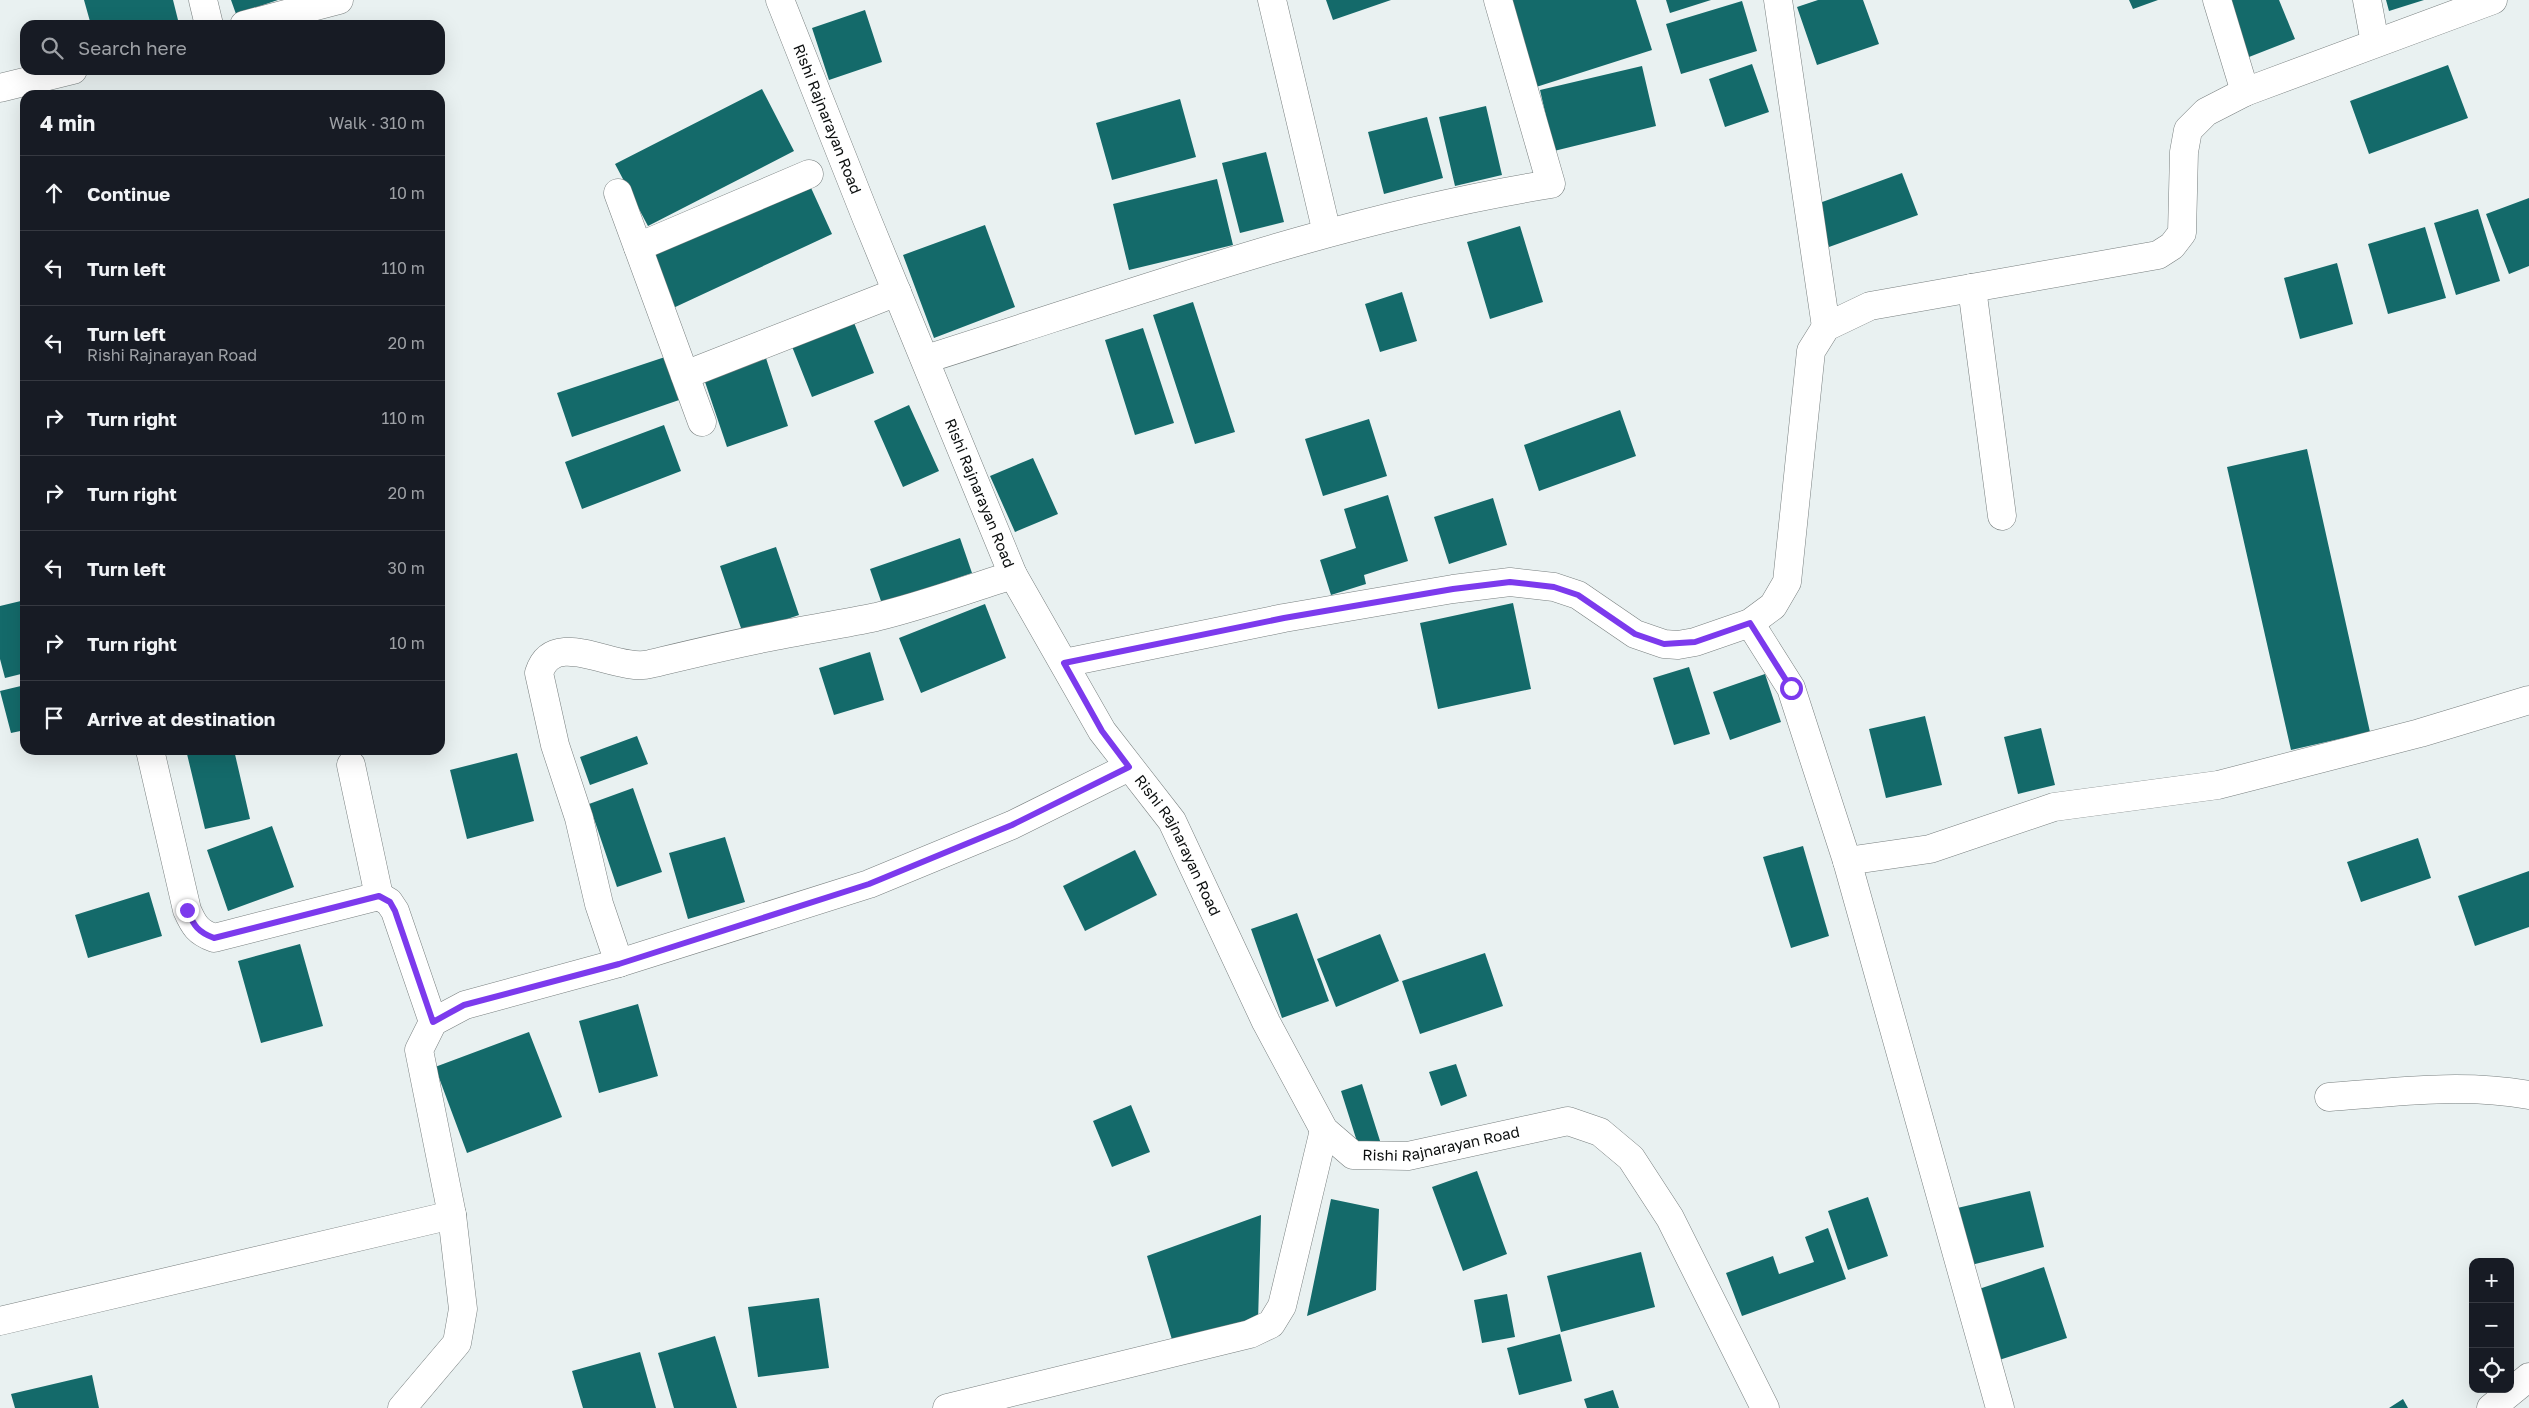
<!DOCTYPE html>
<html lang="en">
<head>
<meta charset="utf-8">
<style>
	body { margin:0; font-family:"Golos Text",sans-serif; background:#242831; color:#f1f3f6 }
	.controls { position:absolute; right:15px; bottom:15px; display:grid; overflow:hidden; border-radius:10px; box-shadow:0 5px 20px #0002 }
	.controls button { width:45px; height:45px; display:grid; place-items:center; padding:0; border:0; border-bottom:1px solid #363941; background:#171b24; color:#f1f3f6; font:25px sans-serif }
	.stop { position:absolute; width:15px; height:15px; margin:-11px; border:4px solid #7c3aed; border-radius:50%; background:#fff }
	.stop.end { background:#7c3aed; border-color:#fff; box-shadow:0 1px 5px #0008 }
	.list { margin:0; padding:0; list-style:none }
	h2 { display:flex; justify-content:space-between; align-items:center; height:65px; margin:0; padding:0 20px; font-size:21px }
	h2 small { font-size:16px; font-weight:400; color:#9ea1a6 }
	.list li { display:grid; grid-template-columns:32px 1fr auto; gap:15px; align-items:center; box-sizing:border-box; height:75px; padding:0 20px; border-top:1px solid #363941 }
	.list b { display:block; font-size:19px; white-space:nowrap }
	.list p { margin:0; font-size:16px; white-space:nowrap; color:#9ea1a6 }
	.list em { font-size:16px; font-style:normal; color:#9ea1a6 }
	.icon { flex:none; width:28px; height:28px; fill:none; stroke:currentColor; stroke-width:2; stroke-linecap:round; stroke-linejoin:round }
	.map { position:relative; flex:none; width:2529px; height:1408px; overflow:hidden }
	.search { position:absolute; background:#171b24; box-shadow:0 5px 20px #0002; left:20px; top:20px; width:425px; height:55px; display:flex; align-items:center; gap:12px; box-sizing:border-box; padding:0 18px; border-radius:15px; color:#9ea1a6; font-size:19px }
	.panel { position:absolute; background:#171b24; box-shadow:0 5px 20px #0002; left:20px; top:90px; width:425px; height:665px; border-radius:15px }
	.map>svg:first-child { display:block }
</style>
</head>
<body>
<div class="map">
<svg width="2529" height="1408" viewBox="0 0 2529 1408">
	<rect width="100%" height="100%" fill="#e9f1f1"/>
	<path fill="#146a6a" d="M84,0H173L178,20L160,25H91Z
		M231,0H278L236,14Z
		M1326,0H1391L1333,20Z
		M1505,0H1636L1652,50L1533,88Z
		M1666,0H1711L1670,13Z
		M1818,0H1863L1879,44L1817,65L1797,7Z
		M2129,0H2158L2133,9Z
		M2226,0H2279L2295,39L2249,57Z
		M2386,0H2424L2389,11Z
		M1742,1L1757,51L1681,74L1666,24Z
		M865,10L882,62L829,80L812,28Z
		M1752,64L1769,112L1725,127L1709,79Z
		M2448,65L2468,118L2369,154L2350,101Z
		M1642,66L1656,126L1554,151L1540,90Z
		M762,89L794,151L648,226L615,164Z
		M1180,99L1196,157L1112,180L1096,123Z
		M1486,106L1502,175L1455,186L1439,117Z
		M1427,117L1443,178L1384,194L1368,132Z
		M1266,152L1284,222L1240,233L1222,163Z
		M1902,173L1918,215L1829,247L1814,205Z
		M807,179L832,234L671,309L646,255Z
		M1217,179L1233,245L1129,270L1113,204Z
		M2529,198V266L2509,274L2486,214Z
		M2478,209L2500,281L2456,295L2434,223Z
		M985,225L1015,307L934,338L903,255Z
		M1520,226L1543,302L1490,319L1467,242Z
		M2425,227L2446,298L2388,314L2368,244Z
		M2337,263L2353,324L2300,339L2284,278Z
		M1402,292L1417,341L1380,352L1365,304Z
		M1193,302L1235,432L1195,444L1153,315Z
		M851,315L874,373L812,397L789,339Z
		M1143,328L1174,423L1135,435L1105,340Z
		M765,355L788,426L727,447L703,376Z
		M668,356L682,399L572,437L557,393Z
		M909,405L939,471L903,487L874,421Z
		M1620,410L1636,456L1539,491L1524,445Z
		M1369,419L1387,476L1323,496L1305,439Z
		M664,425L681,471L582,509L565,462Z
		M2307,449L2370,732L2291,750L2227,467Z
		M1033,458L1058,514L1015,532L990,476Z
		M1388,495L1408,561L1364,575L1366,584L1331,595L1320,560L1356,548L1344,509Z
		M1493,498L1507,545L1449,564L1434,517Z
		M960,538L972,573L882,604L870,569Z
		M776,547L799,615L743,634L720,566Z
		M25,600V673L5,678L0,659V606Z
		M1513,603L1531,689L1438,709L1420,623Z
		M985,604L1006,658L921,693L899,638Z
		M870,652L884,700L834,715L819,668Z
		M1689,667L1710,734L1674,745L1653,678Z
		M1765,674L1781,722L1730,740L1713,692Z
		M25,685V730L11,733L0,691Z
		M1925,716L1942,785L1886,798L1869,729Z
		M2041,728L2055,785L2018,794L2004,737Z
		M637,736L648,764L590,785L580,757Z
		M201,750H234L250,819L205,829L187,754Z
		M517,753L534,821L467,839L450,770Z
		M633,788L662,872L617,887L589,804Z
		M272,826L294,887L228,911L207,850Z
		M725,837L745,902L688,919L669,853Z
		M2418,838L2431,878L2361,902L2347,862Z
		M1803,846L1829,936L1791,948L1763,857Z
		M1135,850L1157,895L1085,931L1063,886Z
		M2529,871V927L2475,946L2458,896Z
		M149,892L162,936L88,958L75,915Z
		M1297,913L1329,1001L1282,1018L1251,929Z
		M1380,934L1399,981L1336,1007L1317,959Z
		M300,944L323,1026L261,1043L238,961Z
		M1485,953L1503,1006L1420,1034L1402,981Z
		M638,1004L658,1076L599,1093L579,1021Z
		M529,1032L562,1117L467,1153L435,1067Z
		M1456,1064L1467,1096L1441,1106L1429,1072Z
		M1362,1084L1381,1144L1360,1151L1341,1091Z
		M1131,1105L1150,1152L1112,1167L1093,1121Z
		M1477,1171L1507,1254L1463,1271L1432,1187Z
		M2030,1191L2044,1247L1967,1266L1953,1209Z
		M1868,1197L1888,1256L1848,1270L1828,1211Z
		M1331,1199L1379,1209L1376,1290L1307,1316Z
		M1261,1215L1258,1322L1173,1343L1147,1256Z
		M1828,1228L1846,1279L1742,1316L1726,1273L1773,1256L1779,1274L1814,1262L1805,1237Z
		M1641,1252L1655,1307L1561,1332L1547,1276Z
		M2044,1267L2067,1338L1996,1361L1973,1291Z
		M1507,1294L1515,1337L1482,1343L1474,1300Z
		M819,1298L829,1368L758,1377L748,1307Z
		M1560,1334L1572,1381L1519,1395L1507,1348Z
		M715,1336L737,1408H674L658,1353Z
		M640,1352L656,1408H583L572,1371Z
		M92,1375L99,1408H15L11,1394Z
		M1613,1390L1619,1408H1587L1584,1399Z
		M2403,1399L2408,1408H2389Z"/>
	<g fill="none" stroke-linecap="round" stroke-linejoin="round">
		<defs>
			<g id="minor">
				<path d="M203,0L209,25"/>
				<path id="s1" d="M780,0L866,217L1013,575L1102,731L1172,821L1266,1022L1324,1130L1353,1155L1408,1156L1568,1121L1600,1132L1631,1158L1670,1218L1765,1408"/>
				<path d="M1272,0L1327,233"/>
				<path d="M1778,0L1826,327"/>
				<path d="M2217,0L2245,92"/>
				<path d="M2367,0L2375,43"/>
				<path d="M244,25L339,0"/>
				<path d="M0,88L73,70"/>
				<path d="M618,193L702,422"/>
				<path d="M638,247L809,174"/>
				<path d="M1972,288L2002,516"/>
				<path d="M926,359C1132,294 1337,218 1551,184L1498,0"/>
				<path d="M685,375L897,292"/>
				<path d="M1750,623L1791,688L1847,861L2000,1408"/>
				<path d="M1064,663L1284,618L1453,589L1510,582L1554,587L1578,595L1635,634L1664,644L1678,645L1695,642L1750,623L1773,606L1787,582L1811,351L1826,327L1870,306L2158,255L2172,246L2182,233L2184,152L2188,130L2206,112L2245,92L2493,0"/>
				<path d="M150,750L187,910C194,926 198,932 214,938L379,896L389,902L395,911L433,1022"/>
				<path d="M351,765L379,896"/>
				<path d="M1847,861L1930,849L2054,807L2218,785L2420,733L2529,700"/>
				<path d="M619,963L599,904L579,818L555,745L539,673C554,626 616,673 650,664C692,654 733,644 775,636C809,629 843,624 876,617C922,606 968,589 1013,575"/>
				<path d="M2329,1097C2395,1092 2462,1083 2529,1095"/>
				<path d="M0,1321L452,1215"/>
				<path d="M402,1408L457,1343L463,1309L452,1215L419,1050L433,1022L465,1005L619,963L869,884L1012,825L1129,767"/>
				<path d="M947,1408L1250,1334L1271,1324L1282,1306L1324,1130"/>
				<path d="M2491,1408L2529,1377"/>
			</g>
		</defs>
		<use href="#minor" stroke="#787f7f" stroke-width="29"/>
		<use href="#minor" stroke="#fff" stroke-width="28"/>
	</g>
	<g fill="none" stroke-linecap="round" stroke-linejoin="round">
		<path stroke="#7c3aed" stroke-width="6" d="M187,910C194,926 198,932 214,938L379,896L390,902L395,911L433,1022L464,1005L619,964L869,884L1012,825L1129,767L1102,731L1064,663L1284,618L1453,589L1510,582L1554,587L1578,595L1635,634L1664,644L1695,642L1750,623L1791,688"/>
	</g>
	<g text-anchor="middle" stroke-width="4.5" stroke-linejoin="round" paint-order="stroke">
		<g font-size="15" fill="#0b0e0e" stroke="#fff">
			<text dy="5" stroke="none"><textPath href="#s1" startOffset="128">Rishi Rajnarayan Road</textPath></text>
			<text dy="5" stroke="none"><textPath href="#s1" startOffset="532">Rishi Rajnarayan Road</textPath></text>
			<text dy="5" stroke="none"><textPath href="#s1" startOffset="938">Rishi Rajnarayan Road</textPath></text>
			<text dy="5" stroke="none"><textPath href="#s1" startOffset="1386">Rishi Rajnarayan Road</textPath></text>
		</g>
	</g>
</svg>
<div class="controls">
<button>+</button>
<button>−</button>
<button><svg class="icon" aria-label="locate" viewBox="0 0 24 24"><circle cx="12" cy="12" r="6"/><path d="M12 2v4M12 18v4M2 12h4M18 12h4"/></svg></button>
</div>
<div class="stop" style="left:1791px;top:688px"></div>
<div class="stop end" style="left:187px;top:910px"></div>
<div class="search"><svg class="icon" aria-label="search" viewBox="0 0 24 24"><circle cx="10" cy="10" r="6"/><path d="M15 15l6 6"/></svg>Search here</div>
<section class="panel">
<h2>4 min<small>Walk · 310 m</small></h2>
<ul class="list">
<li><svg class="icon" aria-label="ahead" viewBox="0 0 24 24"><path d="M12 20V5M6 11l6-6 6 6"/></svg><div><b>Continue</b></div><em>10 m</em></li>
<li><svg class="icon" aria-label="left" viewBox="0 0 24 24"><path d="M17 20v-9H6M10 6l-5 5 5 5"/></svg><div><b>Turn left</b></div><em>110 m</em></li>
<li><svg class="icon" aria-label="left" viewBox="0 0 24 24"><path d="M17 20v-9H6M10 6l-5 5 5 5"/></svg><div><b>Turn left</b><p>Rishi Rajnarayan Road</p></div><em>20 m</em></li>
<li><svg class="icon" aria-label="right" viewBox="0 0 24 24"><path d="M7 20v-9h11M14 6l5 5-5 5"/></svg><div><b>Turn right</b></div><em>110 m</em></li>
<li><svg class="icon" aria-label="right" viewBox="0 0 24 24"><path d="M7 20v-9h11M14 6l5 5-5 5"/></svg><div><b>Turn right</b></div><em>20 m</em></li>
<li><svg class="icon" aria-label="left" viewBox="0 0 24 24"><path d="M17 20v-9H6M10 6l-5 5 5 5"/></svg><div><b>Turn left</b></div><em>30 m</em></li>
<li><svg class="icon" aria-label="right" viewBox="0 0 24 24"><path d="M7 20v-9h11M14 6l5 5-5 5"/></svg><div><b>Turn right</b></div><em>10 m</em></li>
<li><svg class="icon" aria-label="arrive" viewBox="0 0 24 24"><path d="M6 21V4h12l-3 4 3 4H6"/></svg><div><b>Arrive at destination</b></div></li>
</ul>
</section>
</div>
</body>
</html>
